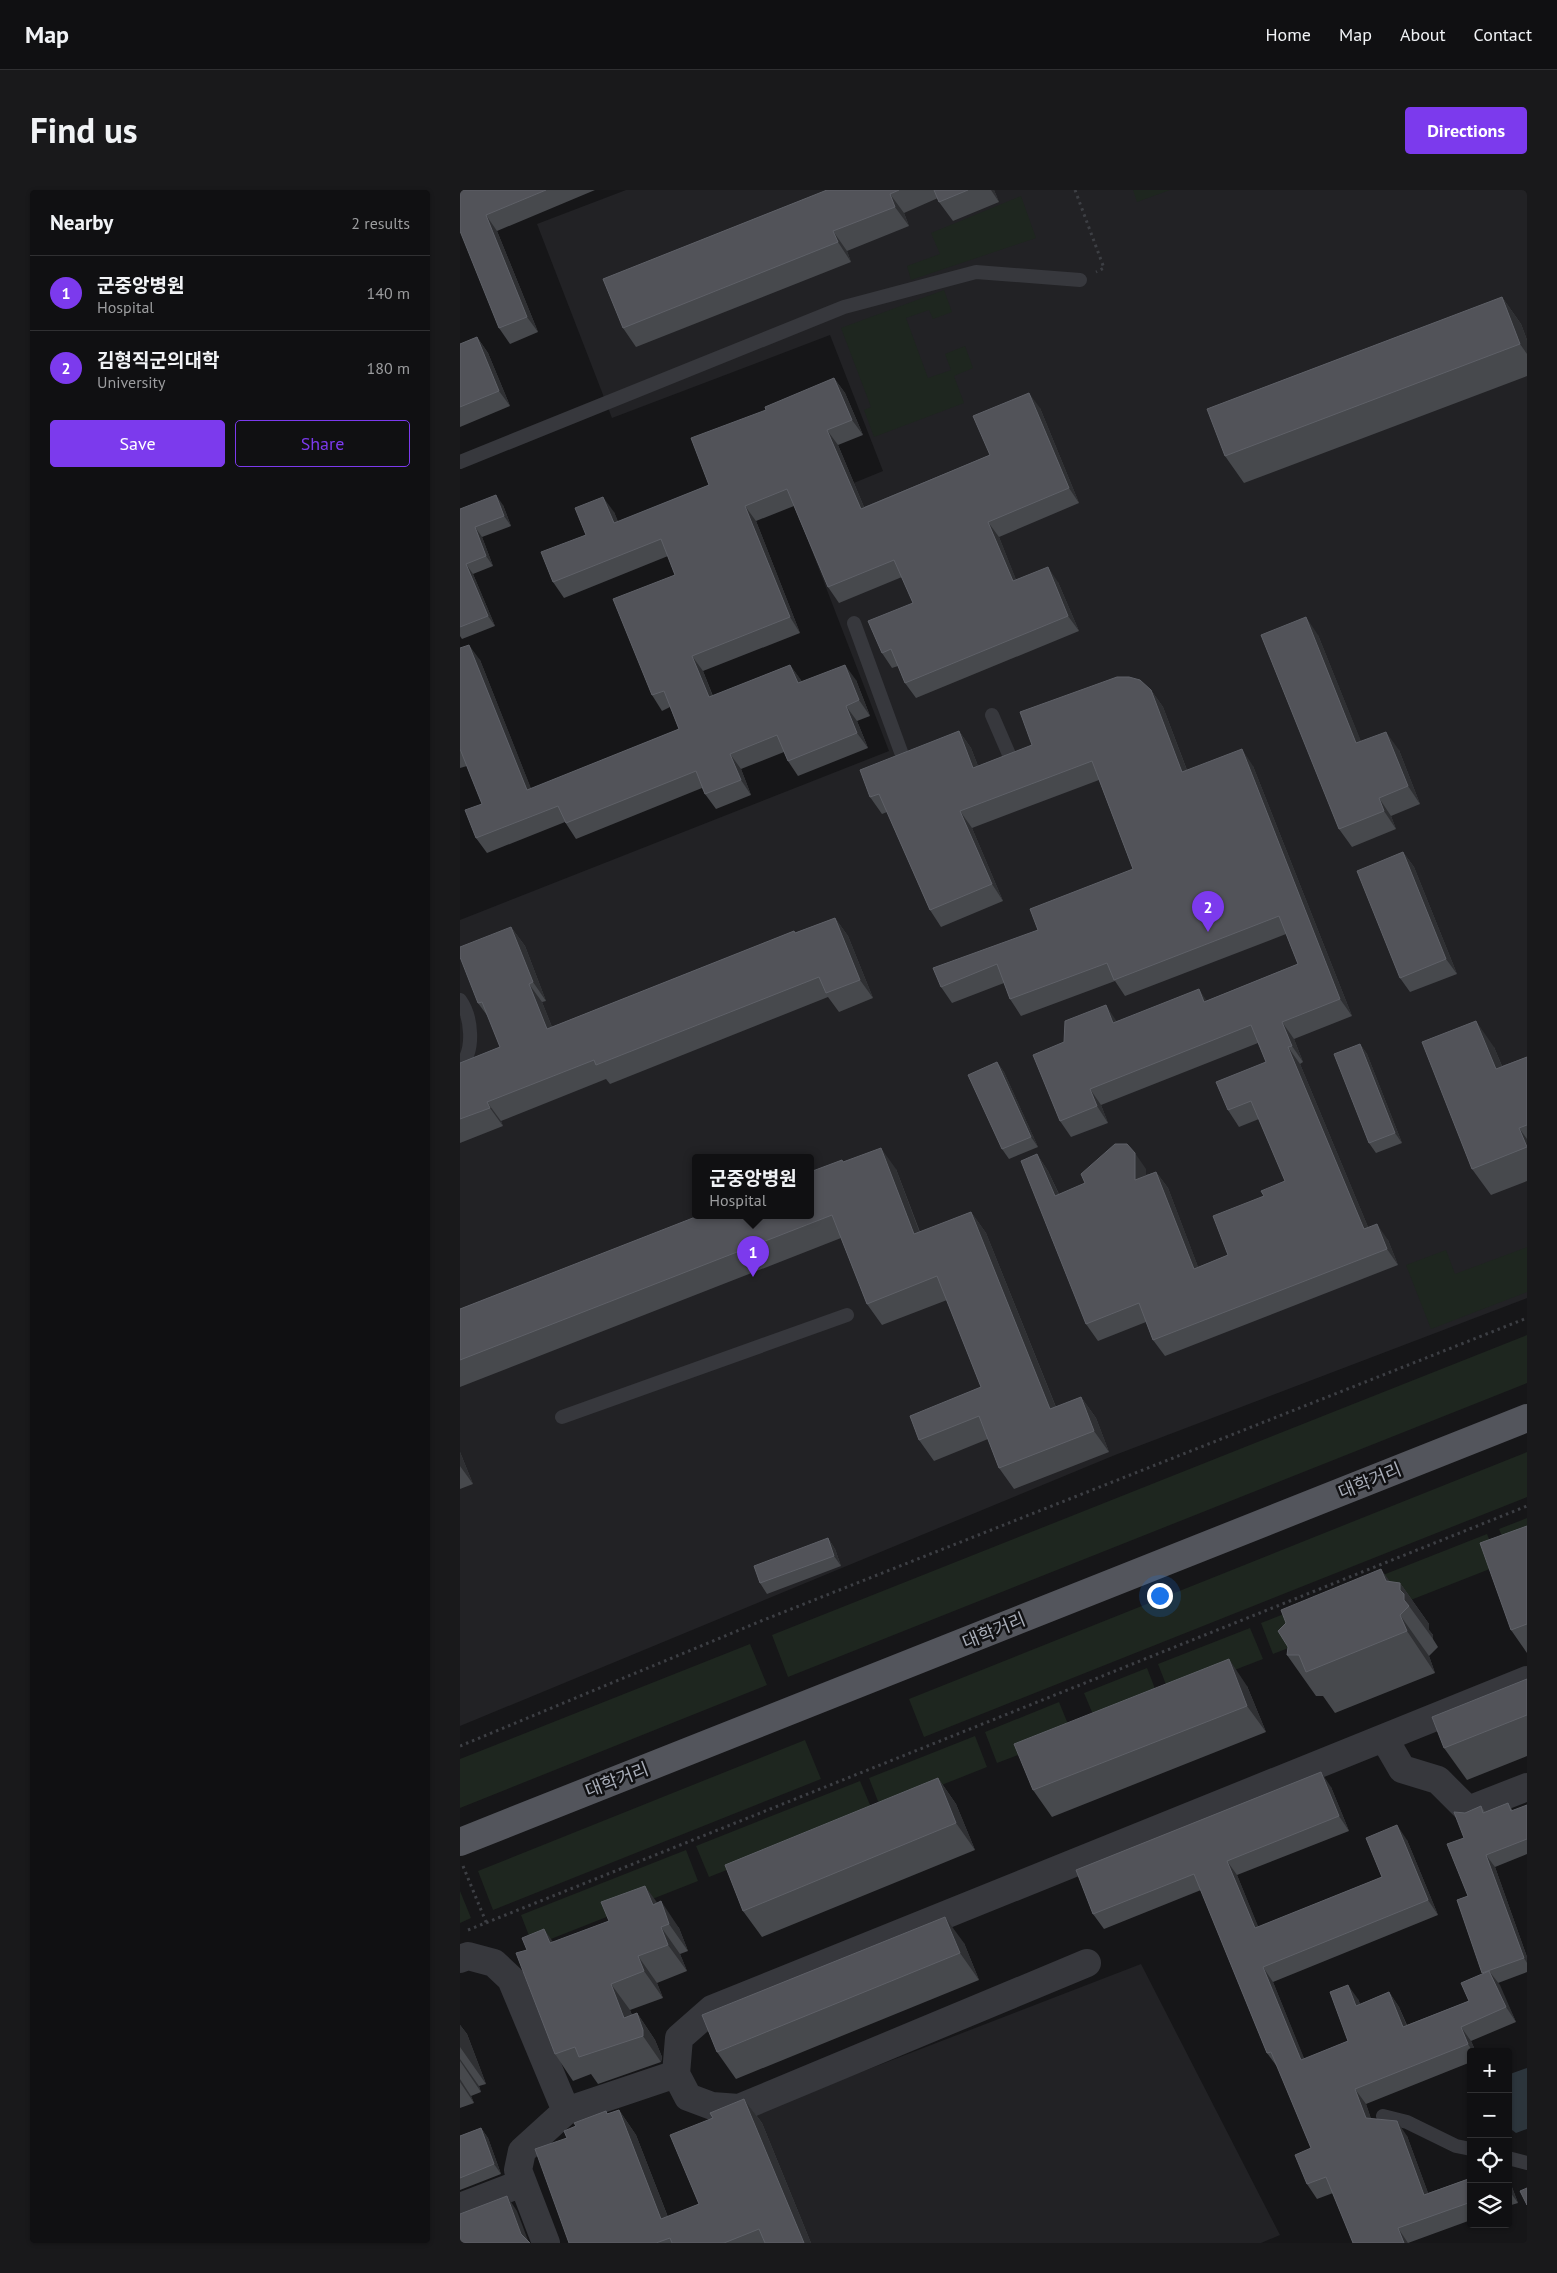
<!DOCTYPE html>
<html lang="en">
<head>
<meta charset="utf-8">
<style>
	body { margin:0; font-family:"PT Sans","Noto Sans KR",sans-serif; background:#19191b; color:#f1f3f6 }
	.controls { position:absolute; right:15px; bottom:15px; display:grid; overflow:hidden; border-radius:5px; box-shadow:0 1px 4px #0004 }
	.controls button { width:45px; height:45px; display:grid; place-items:center; padding:0; border:0; border-bottom:1px solid #303032; background:#101012; color:#f1f3f6; font:25px sans-serif }
	.you { position:absolute; left:699px; top:1405px; width:18px; height:18px; margin:-12px; border:4px solid #fff; border-radius:50%; background:#1a73e8; box-shadow:0 0 0 8px #1a73e833 }
	.badge { display:grid; place-items:center; width:32px; height:32px; border-radius:50%; background:#7c3aed; color:#fff; font-size:16px; font-weight:700 }
	.pin { position:absolute; translate:-50% -41px; filter:drop-shadow(0 1px 2px #0008) }
	.pin::after { content:''; position:absolute; top:26px; width:18px; height:15px; background:inherit; clip-path:polygon(0 0,100% 0,50% 100%) }
	.popup { position:absolute; left:232px; top:964px; width:122px; height:65px; box-sizing:border-box; display:grid; place-content:center; border-radius:5px; background:#101012; filter:drop-shadow(0 1px 4px #0005); font-size:16px; white-space:nowrap; color:#9c9d9f }
	.popup b { font-size:19px; color:#f1f3f6 }
	.popup::after { content:''; position:absolute; left:50%; top:100%; margin-left:-10px; border:10px solid transparent; border-top-color:#101012 }
	.list { margin:0; padding:0; list-style:none }
	h2 { display:flex; justify-content:space-between; align-items:center; height:65px; margin:0; padding:0 20px; font-size:21px }
	h2 small { font-size:16px; font-weight:400; color:#9c9d9f }
	.list li { display:grid; grid-template-columns:32px 1fr auto; gap:15px; align-items:center; box-sizing:border-box; height:75px; padding:0 20px; border-top:1px solid #303032 }
	.list b { display:block; font-size:19px; white-space:nowrap }
	.list p { margin:0; font-size:16px; white-space:nowrap; color:#9c9d9f }
	.list em { font-size:16px; font-style:normal; color:#9c9d9f }
	.actions { display:flex; gap:10px; padding:15px 20px }
	.actions a { flex:1; padding:11px 0; border:1px solid #7c3aed; border-radius:5px; text-align:center; font-size:18px; color:#7c3aed }
	.actions .main { background:#7c3aed; color:#fff }
	.icon { flex:none; width:28px; height:28px; fill:none; stroke:currentColor; stroke-width:2; stroke-linecap:round; stroke-linejoin:round }
	.map { position:relative; flex:none; width:1067px; height:2053px; overflow:hidden; border-radius:5px }
	header { display:flex; align-items:center; gap:30px; box-sizing:border-box; height:70px; padding:0 25px; background:#101012; border-bottom:1px solid #303032 }
	header strong { font-size:24px }
	nav { display:flex; gap:28px; margin-inline-start:auto; font-size:18px }
	.intro { display:flex; align-items:center; justify-content:space-between; box-sizing:border-box; height:120px; padding:0 30px }
	h1 { margin:0; font-size:35px }
	.button { padding:12px 22px; border-radius:5px; background:#7c3aed; color:#fff; font-size:18px; font-weight:700 }
	main { display:flex; gap:30px; padding:0 30px }
	aside { flex:1; background:#101012; border-radius:5px; box-shadow:0 1px 4px #0004 }
	.map>svg:first-child { display:block }
</style>
</head>
<body>
<header>
<strong>Map</strong>
<nav><a>Home</a><a>Map</a><a>About</a><a>Contact</a></nav>
</header>
<div class="intro"><h1>Find us</h1><a class="button">Directions</a></div>
<main>
<aside>
<h2>Nearby<small>2 results</small></h2>
<ul class="list">
<li><span class="badge">1</span><div><b>군중앙병원</b><p>Hospital</p></div><em>140 m</em></li>
<li><span class="badge">2</span><div><b>김형직군의대학</b><p>University</p></div><em>180 m</em></li>
</ul>
<div class="actions"><a class="main">Save</a><a>Share</a></div>
</aside>
<div class="map">
<svg width="1067" height="2053" viewBox="0 0 1067 2053">
	<rect width="100%" height="100%" fill="#161618"/>
	<path fill="#222225" fill-rule="evenodd" d="M166,0H1067V1108L655,1265L0,1536V730L429,561L335,317L423,281L370,145L152,228L77,34ZM236,968H350V1026H236Z
		M681,1774L820,2045L801,2053H298L251,1940Z"/>
	<path fill="#1e261f" d="M673,0H710L677,12Z
		M561,6L576,48L451,90L447,76L480,64L471,43Z
		M484,100L492,122L473,129L469,120L446,128L468,188L491,180L485,164L505,156L513,178L494,186L504,213L414,247L404,220L411,217L381,138Z
		M1067,1057V1102L971,1139L946,1075L986,1060L995,1084Z
		M1067,1145V1193L328,1487L312,1445Z
		M1067,1262V1307L464,1547L449,1509Z
		M1067,1328V1356L1049,1364L1039,1339Z
		M1027,1344L1040,1375L813,1464L801,1433Z
		M790,1438L803,1469L710,1505L698,1474Z
		M290,1454L307,1495L0,1618V1569Z
		M687,1478L699,1509L637,1534L624,1503Z
		M599,1512L612,1544L537,1573L525,1542Z
		M515,1546L527,1577L421,1619L409,1588Z
		M345,1550L361,1589L33,1720L18,1681Z
		M400,1591L413,1622L249,1687L236,1656Z
		M226,1660L238,1691L73,1756L61,1725Z
		M0,1701L11,1728L0,1733Z"/>
	<path fill="#2c353c" d="M1067,1878V1939L1056,1943L1048,1937V1880L1050,1884Z"/>
	<g fill="none" stroke-linecap="round" stroke-linejoin="round">
		<path stroke="#3d3f44" stroke-width="3" stroke-dasharray="2.5 4" stroke-linecap="butt" d="M615,0L644,78L636,82
			M0,1556L301,1431L1067,1128
			M3,1676L26,1732
			M8,1740L1067,1316"/>
		<path stroke="#37383d" stroke-width="14" d="M0,272L384,117L516,82L620,90
			M394,433L441,562
			M532,525L551,569
			M0,810C12,827 15,861 0,876
			M102,1227L387,1125
			M923,1926L947,1932L996,1956L1011,1959
			M1048,1968L1067,1973"/>
		<path stroke="#37383d" stroke-width="28" d="M924,1548L942,1579L978,1590L1008,1620L1067,1597
			M0,1769L8,1766L34,1773L51,1789L106,1921L62,1961L58,1980L86,2053
			M216,1884L228,1907L252,1916L279,1918L627,1773
			M106,1921L216,1884L219,1848L252,1819L1067,1490
			M0,2017L62,1993"/>
		<path stroke="#53555c" stroke-width="28" d="M0,1652L1067,1228"/>
	</g>
	<path fill="#47494d" d="M0,0H135L37,41L78,142L50,154L39,138Z
		M367,0H534L539,12L493,31L479,12L478,8L444,23L449,36L387,61L391,72L176,157L163,138Z
		M1042,107L1061,134L1067,150V186L784,293L765,266Z
		M17,147L28,163L50,216L0,237V154Z
		M374,188L385,203L403,245L378,255L404,317L530,265L580,218L619,313L539,347L556,390L598,392L619,441L456,508L445,493L438,476L432,478L422,463L453,413L442,387L379,413L368,397L334,316L296,331L340,443L243,481L253,506L330,475L342,492L396,490L410,526L397,531L408,558L338,586L328,571L324,562L281,579L291,605L256,619L245,604L242,598L116,649L105,632L27,663L16,648L22,614L7,576L0,578V458L20,470L71,599L219,539L210,517L202,521L192,505L215,385L208,366L104,408L93,392L126,345L154,322L158,332L249,295L306,220Z
		M43,315L51,336L22,347L33,376L13,384L35,436L2,449L0,446V319Z
		M858,445L901,552L939,560L960,614L931,626L936,639L892,657L879,639Z
		M691,500L703,517L727,580L793,576L892,826L834,849L843,872L840,874L908,1037L928,1050L938,1075L705,1166L693,1150L686,1132L638,1151L626,1134L577,964L588,981L599,1004L686,979V985L696,982L708,998L738,1077L768,1065L804,1006L825,991L799,929L779,937L768,920L806,872L798,853L641,915L648,933L611,947L600,931L657,831L746,811L838,774L826,744L665,806L655,791L561,826L550,809L544,793L492,813L481,797L578,740L673,679L639,590L512,638L543,711L481,737L470,720L427,622L422,624L410,607L499,541L511,558L518,576L572,555Z
		M943,662L954,677L997,784L950,802L940,788Z
		M375,728L388,746L413,808L379,822L368,807L150,894L146,889L41,931L43,936L0,953V873L40,857L29,828L18,813L51,737L65,756L86,811L82,812L92,837L334,741L335,743Z
		M900,854L907,864L942,953L916,963L909,953Z
		M1034,857L1042,876L1067,867V991L1031,1005L1012,979Z
		M537,872L544,882L578,957L549,969L542,959Z
		M384,972L436,979L460,1042L511,1022L526,1043L596,1217L621,1207L636,1228L649,1262L554,1299L539,1278L528,1249L474,1271L459,1250L521,1197L487,1110L422,1135L407,1114L381,1048L0,1197V1119Z
		M0,1262L13,1294L0,1299Z
		M1067,1336V1463L1051,1440Z
		M368,1348L375,1359L381,1376L307,1404L300,1393Z
		M930,1392L940,1393L969,1434V1440L973,1445V1449L978,1457L969,1466L975,1483L875,1523L863,1506H856L827,1465L828,1457Z
		M1067,1489V1566L1007,1590L984,1558Z
		M787,1496L806,1542L592,1627L573,1600Z
		M478,1588L496,1614L515,1660L302,1747L283,1721Z
		M871,1597L889,1641L777,1685L798,1737L922,1687L947,1650L978,1725L813,1792L844,1869L888,1851L898,1809L900,1814L929,1802L939,1817L947,1835L1009,1811L1023,1784L997,1710L1008,1706L1004,1648L1005,1623L1021,1616L1025,1622L1048,1613L1053,1621L1067,1615V1664L1035,1677L1067,1767V1782L1038,1793L1056,1832L1011,1851L1016,1862H1011V1872L906,1914L911,1929L947,1946L968,2003L1011,1988V2030L948,2053H893L873,2003L857,2009L847,1994L851,1958L818,1878L807,1863L741,1700L644,1739L633,1724Z
		M197,1713L219,1738L228,1761L220,1764L227,1781L197,1793L203,1808L170,1820L172,1825L177,1823L195,1850L202,1867L201,1872L138,1894L131,1884L113,1891L95,1864L93,1752Z
		M504,1753L519,1790L276,1889L257,1862Z
		M0,1835L7,1844L26,1894L19,1896L21,1902L11,1906L14,1913L0,1918Z
		M284,1909L302,1933L351,2053H109L107,1948L116,1936L146,1921L148,1924L159,1920L176,1945L208,2027L239,2014L253,1928Z
		M21,1938L28,1948L41,1984L0,2000V1946Z
		M1048,1989L1050,1992L1058,2013L1048,2016Z"/>
	<path fill="#2f3033" d="M531,0H534L539,12Z
		M430,4L444,23L449,36L435,17Z
		M26,25L37,41L78,142L67,127Z
		M373,41L387,61L391,72L378,52Z
		M1042,107L1061,134L1067,150V164L1060,154Z
		M17,147L28,163L50,216L39,201Z
		M374,188L385,203L403,245L392,230Z
		M569,203L580,218L619,313L609,298Z
		M367,240L378,255L411,334L401,319Z
		M36,305L43,315L51,336L44,326Z
		M143,307L154,322L165,348L154,333Z
		M285,316L296,331L340,443L330,427Z
		M528,332L539,347L563,407L553,391Z
		M15,337L22,347L33,376L26,366Z
		M6,374L13,384L35,436L28,426Z
		M588,377L598,392L619,441L608,426Z
		M846,427L858,445L909,571L896,553Z
		M9,455L20,470L78,616L67,600Z
		M232,466L243,481L259,523L249,507Z
		M330,475L341,490L348,508L338,493Z
		M385,475L396,490L410,526L399,510Z
		M691,500L703,517L734,599L722,582Z
		M386,516L397,531L408,558L397,543Z
		M499,541L511,558L525,594L513,578Z
		M926,542L939,560L960,614L948,596Z
		M782,559L793,576L892,826L880,809Z
		M270,564L281,579L291,605L281,590Z
		M919,608L931,626L936,639L924,621Z
		M500,621L512,638L543,711L532,694Z
		M943,662L954,677L997,784L986,769Z
		M375,728L388,746L413,808L400,790Z
		M51,737L65,756L86,811L73,792Z
		M69,794L82,812L100,857L87,839Z
		M739,799L750,816L744,812Z
		M646,815L657,832L653,833Z
		M1016,831L1034,857L1054,905L1036,879Z
		M822,832L834,849L843,872L832,856Z
		M900,854L907,864L942,953L935,943Z
		M828,857L840,874L916,1056L904,1039Z
		M537,872L544,882L578,957L571,947Z
		M630,899L641,915L648,933L637,916Z
		M27,912L41,931L43,936L30,918Z
		M1059,938L1067,949V958Z
		M421,958L436,979L468,1065L454,1044Z
		M675,963L686,979V1006L675,990Z
		M577,964L588,981L607,1022L595,1006Z
		M696,982L708,998L745,1095L734,1079Z
		M511,1022L526,1043L605,1240L590,1219Z
		M917,1034L928,1050L938,1075L927,1059Z
		M621,1207L636,1228L649,1262L634,1241Z
		M0,1262L13,1294L0,1276Z
		M368,1348L375,1359L381,1376L374,1366Z
		M921,1379L948,1417L926,1391Z
		M940,1393L969,1434V1440L973,1445V1449L949,1416L944,1410L940,1400Z
		M940,1425L969,1466L975,1483L947,1441Z
		M769,1469L787,1496L806,1542L787,1516Z
		M861,1582L871,1597L889,1641L879,1626Z
		M478,1588L496,1614L515,1660L496,1633Z
		M937,1635L947,1650L978,1725L968,1710Z
		M1026,1665L1035,1677L1067,1767V1773L1064,1768Z
		M767,1671L777,1685L805,1753L795,1738Z
		M185,1696L204,1722L193,1715Z
		M201,1711L219,1738L228,1761L209,1734Z
		M485,1727L504,1753L519,1790L500,1763Z
		M201,1737L220,1764L227,1781L208,1755Z
		M84,1739L103,1766L90,1753Z
		M178,1766L197,1793L203,1808L184,1781Z
		M803,1777L813,1792L851,1885L841,1870Z
		M1029,1781L1040,1795L1056,1832L1046,1817Z
		M151,1794L170,1820L180,1847L164,1828Z
		M888,1795L898,1809L907,1831L896,1816Z
		M929,1802L939,1817L953,1851L943,1837Z
		M177,1823L195,1850L202,1867L201,1872L183,1846Z
		M0,1835L7,1844L26,1894L0,1857Z
		M1001,1837L1011,1851L1016,1862H1013L1008,1854Z
		M0,1869L19,1896L21,1902L0,1871Z
		M0,1889L11,1906L14,1913L0,1892Z
		M895,1899L906,1914L916,1943L906,1928Z
		M284,1909L302,1933L351,2053H344Z
		M159,1920L176,1945L218,2053L201,2029Z
		M937,1931L947,1946L974,2019L964,2005Z
		M21,1938L28,1948L41,1984L34,1974Z
		M1048,1989L1050,1992L1058,2013L1048,1999Z
		M47,2006L57,2021L69,2053L61,2044Z
		M938,2038L948,2053H944Z"/>
	<path fill="#525359" stroke="#5f6168" d="M0,0H86L26,25L67,127L39,138L0,41Z
		M367,0H439L430,4L435,17L373,41L378,52L163,138L143,89Z
		M474,0H508L479,12Z
		M1042,107L1060,154L765,266L747,219Z
		M17,147L39,201L0,217V154Z
		M374,188L392,230L367,240L401,319L530,265L513,226L569,203L609,298L528,332L553,391L588,377L608,426L445,493L431,459L422,463L408,431L453,413L434,370L368,397L327,299L285,316L330,427L232,466L249,507L330,475L338,493L385,475L399,510L386,516L397,543L328,571L317,545L270,564L281,590L245,604L236,581L106,633L98,616L16,648L5,620L22,614L0,559V458L9,455L67,600L219,539L204,501L192,505L153,409L215,385L201,349L93,392L81,362L126,345L115,318L143,307L154,333L249,295L231,248L306,220L305,217Z
		M36,305L44,326L15,337L26,366L6,374L28,426L0,437V319Z
		M846,427L896,553L926,542L948,596L919,608L924,621L879,639L801,445Z
		M657,487H669L680,490L691,500L722,582L782,559L880,809L822,832L832,856L828,857L904,1039L917,1034L927,1059L693,1150L679,1113L626,1134L561,971L577,964L595,1006L625,993L621,984L655,954H667L675,963V990L696,982L734,1079L768,1065L753,1026L804,1006L801,1001L825,991L791,911L768,920L756,892L806,872L791,835L630,899L637,916L600,931L573,865L604,852L605,831L646,815L653,833L739,799L744,812L838,774L819,726L654,790L647,773L550,809L537,774L481,797L473,778L578,740L570,719L673,679L632,571L500,621L532,694L470,720L419,604L410,607L400,580L499,541L513,578L572,555L560,522Z
		M943,662L986,769L940,788L897,681Z
		M375,728L400,790L366,803L359,787L136,875L134,870L27,912L30,918L0,929V873L40,857L22,812L18,813L0,767V757L51,737L73,792L69,794L87,839L334,741L335,743Z
		M1016,831L1036,879L1067,867V935L1059,938L1067,957L1012,979L962,852Z
		M900,854L935,943L909,953L874,864Z
		M537,872L571,947L542,959L508,885Z
		M421,958L454,1044L511,1022L590,1219L621,1207L634,1241L539,1278L519,1226L459,1250L450,1226L521,1197L477,1086L407,1114L372,1025L0,1170V1119L238,1026H350V982L382,970L383,972Z
		M1067,1336V1434L1051,1440L1020,1353Z
		M368,1348L374,1366L300,1393L294,1376Z
		M921,1379L926,1391L940,1393V1400L944,1404V1410L949,1416L940,1425L947,1441L846,1482L839,1465H827L828,1457L818,1441L826,1433L821,1420Z
		M769,1469L787,1516L573,1600L554,1554Z
		M1067,1489V1525L984,1558L972,1527Z
		M861,1582L879,1626L767,1671L795,1738L922,1687L906,1648L937,1635L968,1710L803,1777L841,1870L888,1851L870,1802L888,1795L896,1816L929,1802L943,1837L1009,1811L1001,1793L1029,1781L1046,1817L1001,1837L1008,1854L895,1899L906,1928L937,1931L964,2005L1011,1988V2012L938,2038L944,2053H893L866,1987L847,1994L835,1965L851,1958L811,1862L807,1863L734,1684L633,1724L616,1680Z
		M478,1588L496,1633L283,1721L265,1675Z
		M1048,1613L1051,1621L1067,1615V1649L1026,1665L1064,1768L1022,1783L997,1710L1008,1706L987,1654L1004,1648L994,1622L1005,1623L1021,1616L1023,1623Z
		M185,1696L193,1715L201,1711L209,1734L201,1737L208,1755L178,1766L184,1781L151,1794L164,1828L177,1823L183,1840V1846L119,1867L115,1857L95,1864L56,1763L67,1760L62,1748L84,1739L90,1753L149,1731L141,1712Z
		M485,1727L500,1763L257,1862L242,1825Z
		M284,1909L344,2053H305L299,2039L264,2053H212L210,2048L196,2053H109L75,1959L107,1948L104,1941L116,1936L114,1933L146,1921L147,1924L159,1920L201,2029L239,2014L210,1945L253,1928L250,1923Z
		M21,1938L34,1974L0,1988V1946Z
		M1067,1998V2015L1060,2001Z
		M47,2006L61,2044L70,2053H0V2024Z"/>
	<g text-anchor="middle" stroke-width="5" stroke-linejoin="round" paint-order="stroke">
		<g font-size="18" fill="#a8adb8" stroke="#111113">
			<text transform="translate(910 1291) rotate(-22)" y="6">대학거리</text>
			<text transform="translate(534 1441) rotate(-22)" y="6">대학거리</text>
			<text transform="translate(157 1590) rotate(-21)" y="6">대학거리</text>
		</g>
	</g>
</svg>
<div class="controls">
<button>+</button>
<button>−</button>
<button><svg class="icon" aria-label="locate" viewBox="0 0 24 24"><circle cx="12" cy="12" r="6"/><path d="M12 2v4M12 18v4M2 12h4M18 12h4"/></svg></button>
<button><svg class="icon" aria-label="layers" viewBox="0 0 24 24"><path d="M12 4l9 5-9 5-9-5zM3 14l9 5 9-5"/></svg></button>
</div>
<div class="you"></div>
<div class="pin badge" style="left:293px;top:1087px">1</div>
<div class="popup"><b>군중앙병원</b>Hospital</div>
<div class="pin badge" style="left:748px;top:742px">2</div>
</div>
</main>
</body>
</html>
